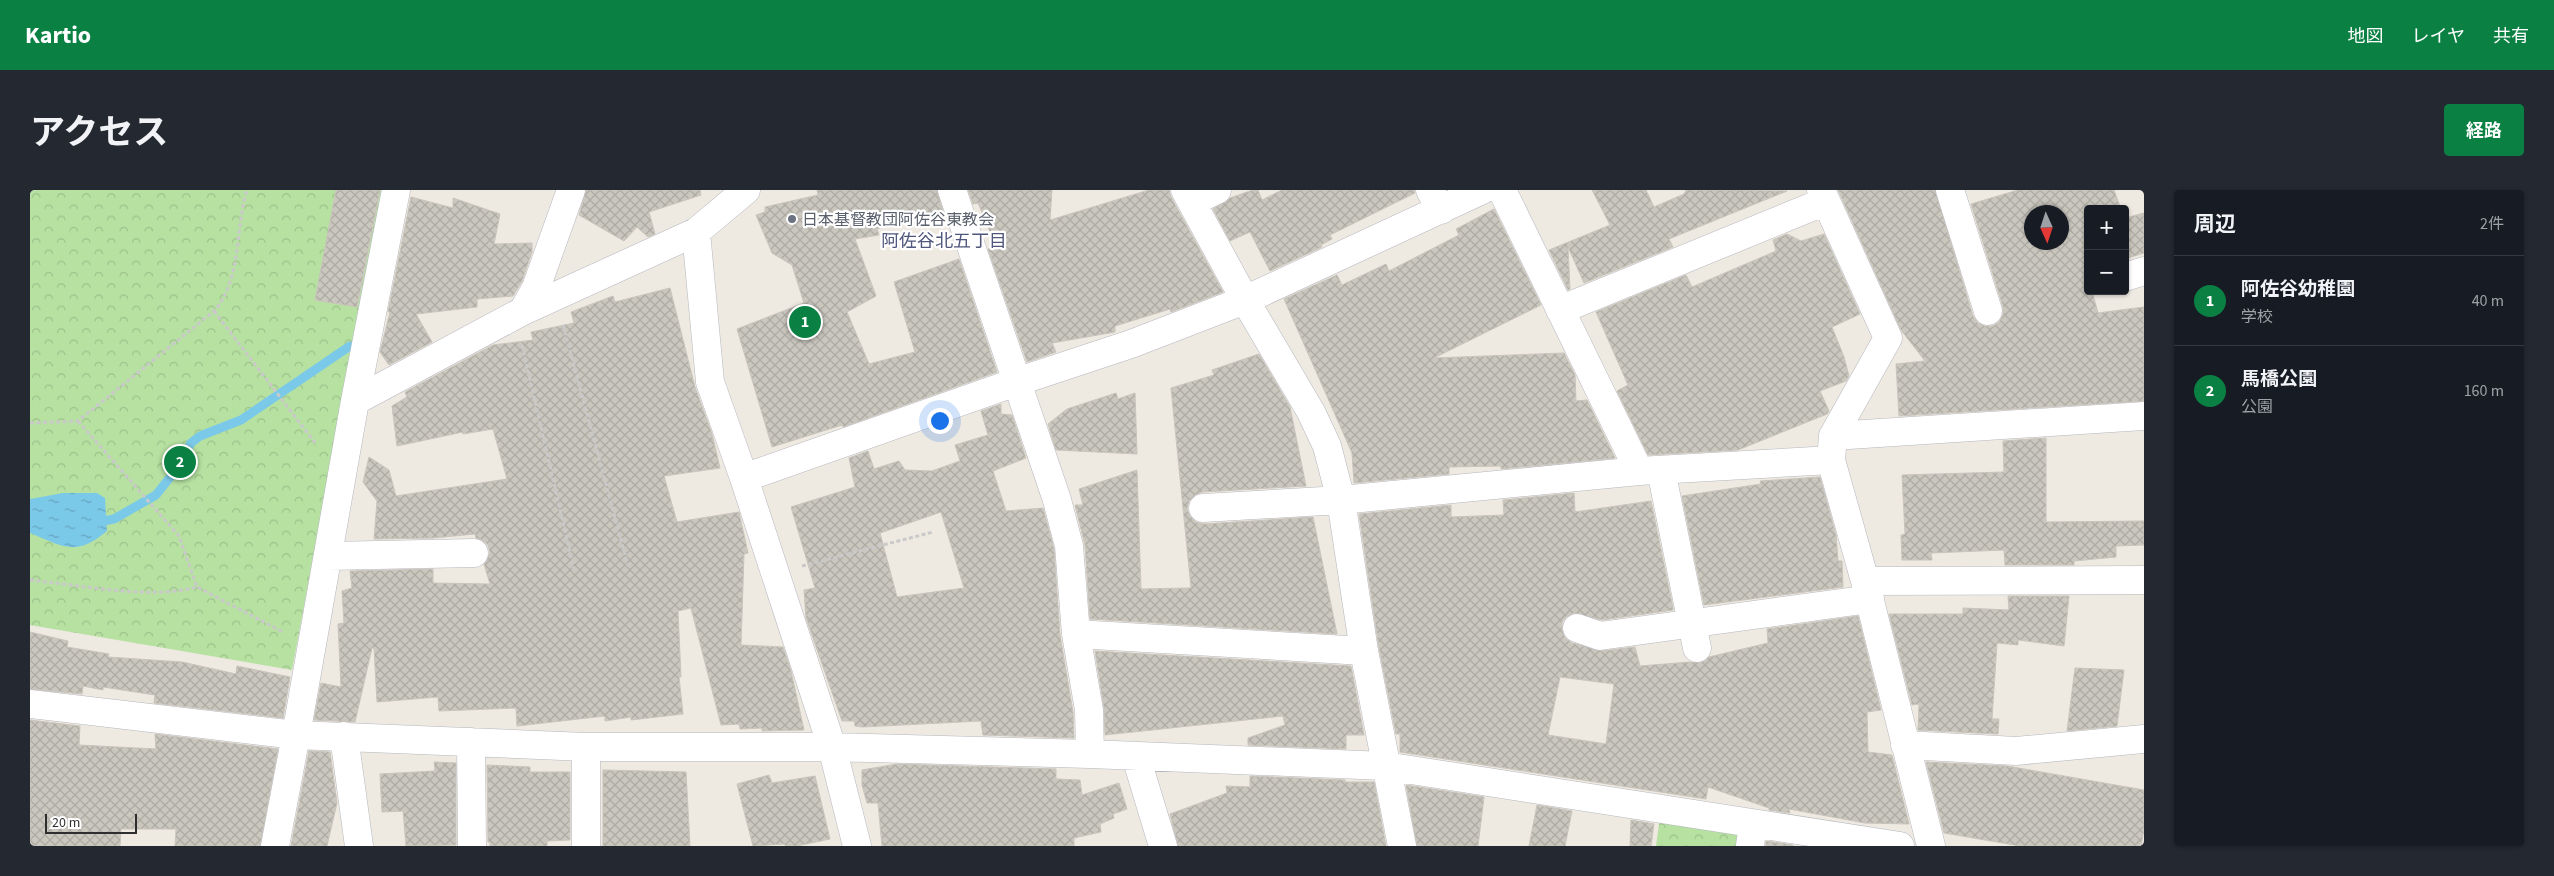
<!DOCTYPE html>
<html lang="ja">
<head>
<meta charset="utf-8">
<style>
	body { margin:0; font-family:"Source Sans 3","Noto Sans JP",sans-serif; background:#242831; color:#f1f3f6 }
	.controls { position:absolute; right:15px; top:15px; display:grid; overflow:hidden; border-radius:5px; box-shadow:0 1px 4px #0004 }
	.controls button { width:45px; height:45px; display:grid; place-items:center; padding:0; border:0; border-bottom:1px solid #363941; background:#171b24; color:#f1f3f6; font:25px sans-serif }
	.compass { position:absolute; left:1994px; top:15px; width:45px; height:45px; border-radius:50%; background:#171b24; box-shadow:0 1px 4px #0004; rotate:177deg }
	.scale { position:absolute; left:15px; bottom:12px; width:92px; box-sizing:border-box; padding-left:5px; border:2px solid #2e2e2e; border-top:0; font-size:14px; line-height:18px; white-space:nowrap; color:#2e2e2e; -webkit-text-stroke:4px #fff; paint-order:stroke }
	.you { position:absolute; left:909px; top:230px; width:18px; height:18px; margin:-12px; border:4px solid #fff; border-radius:50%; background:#1a73e8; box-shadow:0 0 0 8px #1a73e833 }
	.badge { display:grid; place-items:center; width:32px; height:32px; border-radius:50%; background:#0b8043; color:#fff; font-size:16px; font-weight:700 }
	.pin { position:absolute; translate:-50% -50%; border:2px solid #fff; box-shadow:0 1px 5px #0006 }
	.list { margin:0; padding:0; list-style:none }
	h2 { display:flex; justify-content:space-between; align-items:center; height:65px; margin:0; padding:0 20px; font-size:21px }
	h2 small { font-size:16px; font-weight:400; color:#9ea1a6 }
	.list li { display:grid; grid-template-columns:32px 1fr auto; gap:15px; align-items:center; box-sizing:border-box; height:90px; padding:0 20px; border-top:1px solid #363941 }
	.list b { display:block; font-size:19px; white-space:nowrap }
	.list p { margin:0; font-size:16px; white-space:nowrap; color:#9ea1a6 }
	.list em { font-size:16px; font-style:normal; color:#9ea1a6 }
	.map { position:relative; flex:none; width:2114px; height:656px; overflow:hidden; border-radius:5px }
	header { display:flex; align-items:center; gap:30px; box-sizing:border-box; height:70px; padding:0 25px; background:#0b8043; color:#fff }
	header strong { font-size:24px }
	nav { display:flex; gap:28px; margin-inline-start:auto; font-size:18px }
	.intro { display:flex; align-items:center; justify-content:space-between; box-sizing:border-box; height:120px; padding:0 30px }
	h1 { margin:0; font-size:35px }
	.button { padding:12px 22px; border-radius:5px; background:#0b8043; color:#fff; font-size:18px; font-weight:700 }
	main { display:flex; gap:30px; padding:0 30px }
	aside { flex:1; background:#171b24; border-radius:5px; box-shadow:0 1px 4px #0004 }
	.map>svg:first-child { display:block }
</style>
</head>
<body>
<header>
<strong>Kartio</strong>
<nav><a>地図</a><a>レイヤ</a><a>共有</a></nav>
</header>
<div class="intro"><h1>アクセス</h1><a class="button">経路</a></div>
<main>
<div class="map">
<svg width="2114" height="656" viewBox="0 0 2114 656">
	<defs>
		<pattern id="park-crowns" width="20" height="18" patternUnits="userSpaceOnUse" patternTransform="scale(1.25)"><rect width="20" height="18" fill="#b6e1a1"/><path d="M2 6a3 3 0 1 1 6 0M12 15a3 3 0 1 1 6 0" fill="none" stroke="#9dc18b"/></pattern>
		<pattern id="water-ripples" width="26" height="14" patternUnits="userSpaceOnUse" patternTransform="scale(1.25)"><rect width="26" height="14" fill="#7bc9e9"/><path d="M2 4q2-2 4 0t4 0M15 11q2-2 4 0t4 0" fill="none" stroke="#65a4bd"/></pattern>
		<pattern id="building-cross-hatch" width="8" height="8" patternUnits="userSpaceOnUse" patternTransform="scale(1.25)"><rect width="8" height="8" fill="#cac7bf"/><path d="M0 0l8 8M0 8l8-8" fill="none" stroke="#aeaba4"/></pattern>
	</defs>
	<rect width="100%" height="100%" fill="#eee9e1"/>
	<path fill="url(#park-crowns)" d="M0,0H352L262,480L0,435Z
		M1630,627L1715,640L1712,656H1626Z"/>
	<path fill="url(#water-ripples)" d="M33,303H67L75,308L77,341C46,367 34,357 0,343V309Z"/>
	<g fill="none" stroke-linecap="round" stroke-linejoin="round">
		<path stroke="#7bc9e9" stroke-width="9" d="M68,332L84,329L126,305L141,286L161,253L170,246L211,230L320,156"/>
	</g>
	<path fill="url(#building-cross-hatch)" stroke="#cac5bb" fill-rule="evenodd" d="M306,0H350L327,117L285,110Z
		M556,0H670L671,5L619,22L625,44L618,47L607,37L594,51L549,25Z
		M787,0H907L913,22L847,39L849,45L825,49L846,106L817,122L839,174L885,162L864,92L929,69L967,182L813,237L812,235L742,257L707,139L774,113L762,75L742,63L726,25L735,22V17L788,5Z
		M938,0H1022L1020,30L1119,0H1139L1141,7L1193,102L1141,122L1140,119L1085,136V142L1022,153L1026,162L997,172L958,59L966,56L948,13L943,14Z
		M1223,0H1228L1232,10L1252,0H1384L1385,3L1300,45L1302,49L1291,55L1292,57L1240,81L1220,42L1200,51L1183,19L1200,8Z
		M1562,0H1616L1624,17L1654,4L1656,0L1757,1L1639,49L1643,57L1554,93L1538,57L1540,99L1538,100L1519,60L1580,35Z
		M1808,0H1905L1943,126L1948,133L1955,136H1963L1969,132L1973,125V117L1941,14L1988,0H2084L2091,19H2058V101H2062L2068,123L2114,117V211L1869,226L1866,174L1895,171L1871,140ZM2002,22H2032V52H2002Z
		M381,7L423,18V8L470,24L464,54L502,53V62L492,91L483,106L447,109V117L386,124L402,152L359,175L350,162L360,122H358Z
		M1464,19L1511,115L1404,168L1534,163L1545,185L1546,211L1557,210L1585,268L1471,279V276L1419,277V284L1324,293L1322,263L1254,109L1307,85L1312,95L1356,74L1359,81L1429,45L1426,39Z
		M2114,23V63L2095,69V28Z
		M1757,44L1771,51L1794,44L1830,124L1802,137L1814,167L1819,186L1816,191L1790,201L1799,221L1797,224L1708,260L1618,265L1587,201L1598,195L1566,122L1656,85L1662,97L1746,61L1743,50Z
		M640,98L665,197L682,244L690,278L634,286L647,332L709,322L718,363L714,364L711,455L753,457L761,481L774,540L732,541V538L710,539L709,534L691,535L661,418L648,421L651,487H649L653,524L601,530V527L575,531V526L487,536L486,518L409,521L408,507L347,512L344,458H342L325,532L284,530L291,493L311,497L308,434L314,433L312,401L322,398L320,381L403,379V393L460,394L454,374L460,363L458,355L452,350L446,348L445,344L403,348L344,349L347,311L333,292L339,267L359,280L366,306L477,289L463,239L433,244V242L367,256L362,216L377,207L375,202L463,155L503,150L501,142L544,133L541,122L583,106L585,112Z
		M1229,164L1260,217L1276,296L1172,302L1165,305L1159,311L1157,319L1160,326L1166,332L1174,334L1283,327L1307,444L1060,429L1055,355L1045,315H1053L1049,299L1107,280L1111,399L1161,398L1141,198L1184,185L1182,180Z
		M1086,203L1088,209L1105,203L1107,264L1026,260L1018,234L1037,219Z
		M971,214V224L982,225L996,268L963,281L976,321L1013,318L1024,359L1030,445L1043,522L1044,548L953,545L951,531L832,537L825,536L824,531H812L776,428L774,400L785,398L761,317L825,297L819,268L838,261L844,279L869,271L875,280L902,281L930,271L925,255L958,245L951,221ZM911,322L934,398L867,407L850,343Z
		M2016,248V332L2114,331V355L2086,356V367L2044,371V375H1975L1974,360L1901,363L1902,370H1872L1871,345L1875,344L1872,285L1974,282L1973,251Z
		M1790,287L1806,345L1808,371H1812L1813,397L1674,415L1652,306L1731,294L1730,291Z
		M1544,303L1545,322L1621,311L1643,418V420L1572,430L1544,423L1536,427L1532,432V440L1535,448L1542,453L1572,461L1605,457L1610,476L1660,472L1670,473L1679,467L1738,453L1737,439L1828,426L1851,520L1837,522L1838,562L1862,565L1879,634L1835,633L1759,619L1760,623L1739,620V618L1678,597L1676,609L1370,562V544H1366L1349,458L1329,324L1421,315V327L1474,325L1473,310ZM1530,487L1584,494L1576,554L1518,545Z
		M1978,406H2039L2034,456L1988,450V455L1967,453L1962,529H1969L1968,544L1888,540L1889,514L1882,515L1859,424H1933V418L1979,420Z
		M0,442L38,451L37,457L79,464L78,467L152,472L206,484L207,476L260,487L253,528L124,513L125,505L73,497V500L53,496L52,504L0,499Z
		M1065,461L1321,476L1334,545H1316V559L1218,555V548L1255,535L1253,526L1075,545L1074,518Z
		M2045,478L2094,480L2087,536L2037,541Z
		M0,530L50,536L49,555L126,559L125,544L248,559L230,656H145L146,639H91L90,656H0Z
		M279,561L300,562L307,613L297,656H261Z
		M404,572L426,573V655L376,656L373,621L352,622L350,584L405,581Z
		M1896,572L1977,576L2114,600V640L2111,656H1990L1914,643Z
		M867,574L1026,579V589L1050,590L1052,605L1089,593L1097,619L1083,624L1084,628L1070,634L1071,642L1044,648V656H852L848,613H837L832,595V580Z
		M457,575L500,577V582H540V650L517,651V656H460V652H458Z
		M573,580L656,582L660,656H573Z
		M739,585L742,593L785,586L800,649L767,656H756L754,654L723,656L707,594Z
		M1220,586L1315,590V592H1344L1356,656H1148L1140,624L1197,603L1196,596L1220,597Z
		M1376,595L1454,607L1448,656H1387Z
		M1507,615L1542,621L1535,656H1499Z
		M1601,630L1624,634L1621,656H1600Z
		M1736,651L1763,655V656H1736Z"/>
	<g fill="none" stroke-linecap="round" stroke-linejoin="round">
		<defs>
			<path id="minor" d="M922,0L1027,310L1039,356L1046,444L1059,520L1060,564
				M1155,0L1215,110L1281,222L1297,256L1311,310L1334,461L1372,656
				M1400,0L1411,20
				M1472,0L1609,281
				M1791,0L1858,148L1803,246L1801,270L1835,391L1901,656
				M1920,0L1958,121
				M1162,12L1187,0
				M666,42L680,192L714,288L802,557L827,656
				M2095,87L2114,81
				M1530,120L1796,11
				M493,121L506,98L541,0
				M325,211L493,121L666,42L716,0
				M1803,246L2114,226
				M1631,280L1667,458
				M714,288L986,192L1101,154L1215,110L1452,0
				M1173,318L1311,310L1609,281L1801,270
				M298,366L444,363
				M1835,391L2114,390
				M1547,438L1570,446L1840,409
				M1046,444L1334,461
				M0,514L266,545L556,557H802L1060,564L1355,576L1870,656
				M314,546L329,656
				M441,552L442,656
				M1875,555L1986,561L2114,549
				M556,557V656
				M1106,567L1133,656
				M245,656L266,545L325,211L366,0
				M1720,656L1723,634"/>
		</defs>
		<use href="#minor" stroke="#b5b7c0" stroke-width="29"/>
		<path stroke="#c9c9c9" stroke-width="3" stroke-dasharray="4 2.5" stroke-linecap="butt" d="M184,121L286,254
			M533,135L598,376
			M492,155L544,380
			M48,231L149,346L167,397
			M0,233L48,231L184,121C212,90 205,38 217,0
			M772,376L903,342
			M0,390C50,395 120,410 167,397L253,442"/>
		<use href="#minor" stroke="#fff" stroke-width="28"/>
	</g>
	<circle fill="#6b7280" stroke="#fff" stroke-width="2" cx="762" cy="29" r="5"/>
	<g text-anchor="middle" stroke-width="4.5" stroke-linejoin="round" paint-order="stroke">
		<g font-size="16" fill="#5b616d" stroke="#fff" text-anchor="start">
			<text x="772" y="35">日本基督教団阿佐谷東教会</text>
		</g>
		<g font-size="18" fill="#50577d" stroke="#fff">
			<text x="914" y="57">阿佐谷北五丁目</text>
		</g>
	</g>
</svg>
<div class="controls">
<button>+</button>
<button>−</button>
</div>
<svg class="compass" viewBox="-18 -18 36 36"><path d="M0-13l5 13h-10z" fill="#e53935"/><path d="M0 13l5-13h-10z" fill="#9ea1a6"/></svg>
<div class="scale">20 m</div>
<div class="you"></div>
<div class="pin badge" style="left:775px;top:132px">1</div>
<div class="pin badge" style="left:150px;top:272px">2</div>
</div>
<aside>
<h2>周辺<small>2件</small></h2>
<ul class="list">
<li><span class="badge">1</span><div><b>阿佐谷幼稚園</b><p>学校</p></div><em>40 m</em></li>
<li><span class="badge">2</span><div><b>馬橋公園</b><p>公園</p></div><em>160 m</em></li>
</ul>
</aside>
</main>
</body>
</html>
